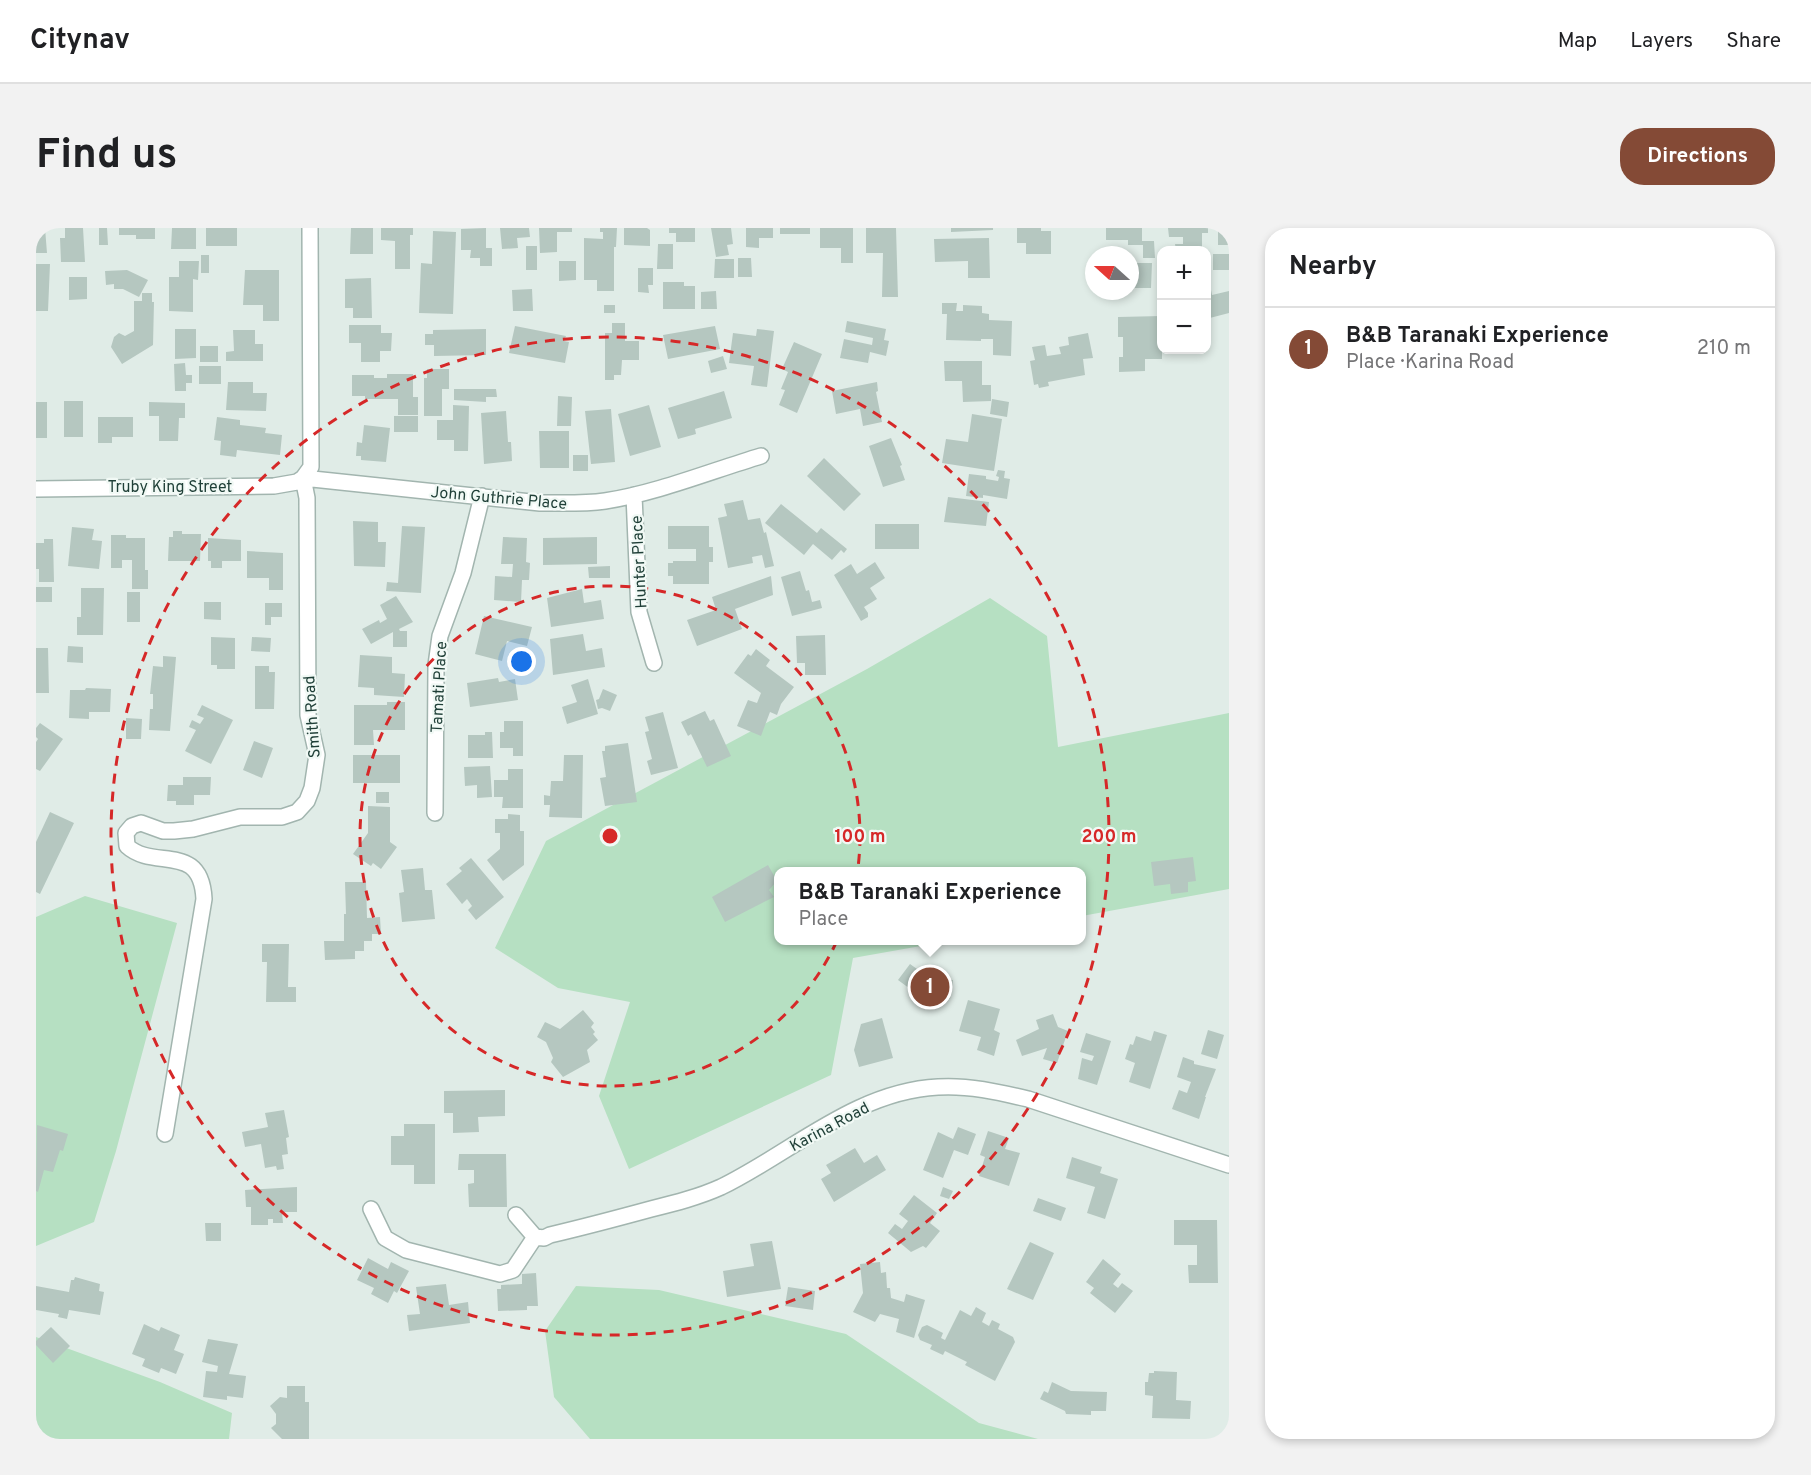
<!DOCTYPE html>
<html lang="en">
<head>
<meta charset="utf-8">
<style>
	body { margin:0; font-family:Overpass,sans-serif; background:#f2f2f2; color:#202124 }
	.controls { position:absolute; right:18px; top:18px; display:grid; overflow:hidden; border-radius:12px; box-shadow:0 3px 9px #0003 }
	.controls button { width:54px; height:54px; display:grid; place-items:center; padding:0; border:0; border-bottom:2px solid #e0e0e0; background:#fff; color:#202124; font:30px sans-serif }
	.compass { position:absolute; left:1049px; top:18px; width:54px; height:54px; border-radius:50%; background:#fff; box-shadow:0 3px 9px #0003; rotate:291deg }
	.you { position:absolute; left:486px; top:434px; width:21px; height:21px; margin:-15px; border:4px solid #fff; border-radius:50%; background:#1a73e8; box-shadow:0 0 0 9px #1a73e833 }
	.badge { display:grid; place-items:center; width:39px; height:39px; border-radius:50%; background:#844a36; color:#fff; font-size:20px; font-weight:700 }
	.pin { position:absolute; translate:-50% -50%; border:3px solid #fff; box-shadow:0 2px 6px #0006 }
	.popup { position:absolute; left:738px; top:639px; width:312px; height:78px; box-sizing:border-box; display:grid; place-content:center; border-radius:12px; background:#fff; filter:drop-shadow(0 2px 4px #0005); font-size:20px; white-space:nowrap; color:#757577 }
	.popup b { font-size:22px; color:#202124 }
	.popup::after { content:''; position:absolute; left:50%; top:100%; margin-left:-12px; border:12px solid transparent; border-top-color:#fff }
	.list { margin:0; padding:0; list-style:none }
	h2 { display:flex; justify-content:space-between; align-items:center; height:78px; margin:0; padding:0 24px; font-size:26px }
	h2 small { font-size:20px; font-weight:400; color:#757577 }
	.list li { display:grid; grid-template-columns:39px 1fr auto; gap:18px; align-items:center; box-sizing:border-box; height:84px; padding:0 24px; border-top:2px solid #e0e0e0 }
	.list b { display:block; font-size:22px; white-space:nowrap }
	.list p { margin:0; font-size:20px; white-space:nowrap; color:#757577 }
	.list em { font-size:20px; font-style:normal; color:#757577 }
	.map { position:relative; flex:none; width:1193px; height:1211px; overflow:hidden; border-radius:24px }
	header { display:flex; align-items:center; gap:36px; box-sizing:border-box; height:84px; padding:0 30px; background:#fff; border-bottom:2px solid #e0e0e0 }
	header strong { font-size:28px }
	nav { display:flex; gap:33px; margin-inline-start:auto; font-size:21px }
	.intro { display:flex; align-items:center; justify-content:space-between; box-sizing:border-box; height:144px; padding:0 36px }
	h1 { margin:0; font-size:42px }
	.button { padding:15px 27px; border-radius:24px; background:#844a36; color:#fff; font-size:21px; font-weight:700 }
	main { display:flex; gap:36px; padding:0 36px }
	aside { flex:1; background:#fff; border-radius:24px; box-shadow:0 3px 9px #0003 }
	.map>svg:first-child { display:block }
</style>
</head>
<body>
<header>
<strong>Citynav</strong>
<nav><a>Map</a><a>Layers</a><a>Share</a></nav>
</header>
<div class="intro"><h1>Find us</h1><a class="button">Directions</a></div>
<main>
<div class="map">
<svg width="1193" height="1211" viewBox="0 0 1193 1211">
	<rect width="100%" height="100%" fill="#e0ece7"/>
	<path fill="#b6e0c2" d="M954,370L1011,408L1022,519L1193,485V661L1046,688V644H742V712L913,713L817,730L795,847L593,941L563,868L594,774L522,760L459,720L510,613L831,441Z
		M49,668L141,695L80,923L58,994L0,1018V689Z
		M540,1058L623,1062L810,1106L943,1195L1002,1211H554L518,1169L509,1103Z
		M0,1109L124,1154L196,1185L193,1211H0Z"/>
	<path fill="#b5c7c0" d="M0,0H9L11,25H0Z
		M29,0H47L49,34H25L24,10H29Z
		M63,0H71L72,17H63Z
		M83,0H119V11H100V7H83Z
		M136,0H160V21H135Z
		M170,0H201V18H170Z
		M315,0H337V26H314Z
		M345,0H377V7H374V41H359V13L345,12Z
		M450,0V20H456V38H444V30H434L435,22H425V1Z
		M464,0H493L494,9L481,10L482,20L466,21Z
		M503,0H536V4H521V24L504,25Z
		M564,0H581L580,19H578V63H561V52H548V10L567,11V4H564Z
		M588,0H611L614,2V18L588,17Z
		M633,0H659V14H640V5H633Z
		M675,0H695L697,16L691,17L693,27L680,29Z
		M710,0H737V10H723V20L710,19Z
		M744,0H774V6H744Z
		M784,0H817V35H805V20H784Z
		M830,0H860L862,69H846L847,25H830Z
		M915,0H957V2L915,4Z
		M981,0H1005V3H1015V26H990V15H981Z
		M1070,0H1106V13H1118L1119,30H1107V17H1092V12H1070Z
		M1132,0H1172V5H1166V22H1140L1139,16H1147V9H1133Z
		M1182,0H1193V17H1182Z
		M397,3L420,4L417,86L383,85L385,35L396,36Z
		M953,10L954,50H932V33L899,34L898,11Z
		M622,16H637V41H621Z
		M490,18H501V42H490Z
		M1177,26H1193V42H1177Z
		M165,27H173V45H165Z
		M702,30H715L716,49H702Z
		M679,31H698V50H678Z
		M143,33H163L162,52L157,51V84L133,83V49H143Z
		M523,33H540V52L523,53Z
		M1097,35H1116L1115,60H1096Z
		M0,36H14L12,83H0Z
		M602,40H617V57H612L613,65L602,64Z
		M91,42L112,52L103,69L87,61H78V56L70,57L69,43Z
		M209,42H243V93H227V77H207Z
		M33,49H51V71L33,72Z
		M335,50L336,90H317V80H309V51Z
		M627,54H648V58H659V81H627Z
		M496,61L497,83H477L476,62Z
		M1175,62L1176,67L1193,63V85L1170,91V63Z
		M680,63L681,81H665V64Z
		M106,65H116V74H118L117,117L86,136L75,119L78,109L83,105L89,108L98,103V73H106Z
		M906,75H921L920,83H927V77L946,78V85L953,86V92L976,93L975,128L957,127V111H945V113L910,112L911,86H906Z
		M568,77H579V85H568Z
		M1126,88V131H1109V143L1083,144V129H1087V109H1082V89Z
		M811,93L850,101L848,112L853,113L850,128L834,124L832,135L804,130L808,111L836,117L837,110L809,104Z
		M576,95H589V113H603V132H586L585,147H578V152H569V105H576Z
		M313,97H345V105H356L355,123H344V134H325V115H313Z
		M479,98L530,108L528,113L533,114L529,135L473,125Z
		M679,98L684,121L632,131L627,107Z
		M139,101H160V130L139,131Z
		M450,101V127L398,128V117H389V106H397V102Z
		M721,101L738,103L731,159L715,157L718,138L693,135L697,105L720,108Z
		M197,102H219V116H227V133H190V124L198,123Z
		M1052,105L1057,130L1047,131L1049,147L1012,154L1013,158L1003,160L1002,156L998,157L994,133L999,132L996,119L1009,117L1011,128L1025,126L1023,119L1033,117L1032,109Z
		M758,114L786,126L761,185L743,177L749,162L745,161L752,144L746,141Z
		M164,118H182V134H164Z
		M687,128L691,141L675,145L672,133Z
		M908,133H946V157H955V173L927,174L926,153H909Z
		M149,135L150,147H156V155H150V163H139L138,136Z
		M163,138H185V156H163Z
		M391,141H413V161H406V188H388V150H391Z
		M351,146H377V169H382V187H362V171H329V168H316V147H338V150H351Z
		M192,154H217V165H231L230,183L190,182Z
		M841,154L842,163L840,164L846,194L827,198L824,181L800,186L796,163Z
		M418,161H460L461,169H450V174L418,172Z
		M688,163L696,190L659,201L660,206L642,211L632,180Z
		M522,168L536,169L535,198H521Z
		M956,171L973,174L971,189L954,186Z
		M28,173H47V209H28Z
		M0,174H11V210H0Z
		M113,174L149,175V190H143L142,213H123V188H113Z
		M417,177L433,178L432,223H418V212H401V192H417Z
		M613,177L625,219L594,228L582,186Z
		M575,181L579,234L555,236L549,183Z
		M470,183L472,214H475L476,233L448,236L445,185Z
		M936,186L966,191L958,243L906,235L910,211L932,214Z
		M358,188H382V204H358Z
		M62,189H97V209H76V215H62Z
		M181,189L204,192V197L230,200L229,205L246,207L244,227L201,222L200,229L184,227L185,213L178,212Z
		M328,197L354,200L350,234L325,232V228H320L321,214L326,215Z
		M503,203H533V240H504Z
		M855,210L866,237L864,238L869,252L847,259L833,218Z
		M537,227H552V243H537Z
		M788,230L825,266L808,283L771,248Z
		M962,242L969,243L968,250L974,251L971,271L947,267V270L930,268L933,246L950,248V251L962,253L963,249L960,248Z
		M912,269L953,274L950,298L908,294Z
		M707,272L712,292L724,290L728,305L730,304L738,338L729,340L726,327L716,329L717,335L692,340L682,290L691,288L688,276Z
		M745,276L781,305L785,300L811,321L808,325L805,322L796,332L777,316L768,327L729,295Z
		M317,293L342,294V314H350L349,339L318,338Z
		M839,296H883V321H839Z
		M366,298L389,299L385,365L350,363L351,354L362,355Z
		M632,298H673V319H677V334H673V356H637V348H632V335H637V333H660V321H632Z
		M36,299L58,301L56,312L66,313L63,341L32,338Z
		M137,303H146V306H165L164,333H132L133,309H137Z
		M75,307H90V310H109V342H112V361H96V332H86V340H75Z
		M467,309L491,310L490,334L494,335L493,352H486L485,374L458,372L459,348L476,349L477,336H465Z
		M561,309V336L507,337V310Z
		M172,310L205,312V333H186V340H175V333H172Z
		M8,311H17L18,354H3V341H0V315H8Z
		M211,323L247,325V362H233V350H211Z
		M839,334L849,350L834,360L841,371L828,379L832,385V389L825,393L798,347L815,336L821,346Z
		M574,338V350H553L552,339Z
		M764,343L770,363L773,362L776,374L784,372L786,380L756,388L745,349Z
		M735,348L737,367L699,381L706,401L661,418L651,392L680,382L676,369Z
		M0,359H16V374H0Z
		M45,360H68L67,407H41V389H45Z
		M546,361L548,375L565,372L568,391L515,399L511,370Z
		M91,364H104V394H91Z
		M360,368L377,394L363,401L364,403H371V419H357V404L335,416L326,401L343,392L344,395L351,391L344,377Z
		M168,374H185V392L168,391Z
		M229,375H246V389H235V397H229Z
		M448,388L496,399L491,418L471,413L466,433L439,426Z
		M547,406L550,423L566,420L569,439L517,447L514,411Z
		M789,407L790,447H769V435H761L760,408Z
		M175,409L199,410V441H181V437H175Z
		M216,409L235,410L234,424L215,423Z
		M32,418L47,419V435L31,434Z
		M0,420H12L13,465H0Z
		M720,421L734,432L730,438L758,459L745,476L741,487L734,484L725,508L701,498L712,472L721,475L725,465L698,445L712,426L715,428Z
		M324,427L356,429V445L369,446L368,469L338,467V460L322,459Z
		M127,428L140,429L134,503L113,502L114,481H117V466H114L117,438L127,439Z
		M219,438H233V444H239L238,481H219Z
		M462,450L463,454L479,451L482,472L434,479L431,455Z
		M552,451L562,486L531,496L526,479L541,474L535,457Z
		M50,460L75,461L74,484H53V491L33,490L34,462H49Z
		M567,461L581,467L574,483L566,480L562,481L560,472L563,471Z
		M351,474H369V502H337L338,517H318V477H351Z
		M166,477L197,492L175,536L149,523L160,502L153,499L156,492L164,496L168,490L161,487Z
		M669,483L674,493L678,491L695,528L671,539L655,506L652,508L645,494Z
		M627,484L642,540L615,547L611,533L616,531L609,504L613,503L609,489Z
		M90,490L106,491L105,511H90Z
		M468,493H487V528H477V520H464V504H468Z
		M4,495L27,511L4,543L0,541V514L2,511L0,509V500Z
		M449,504H456L457,530H432V507H449Z
		M218,513L237,520L226,550L207,542Z
		M592,515L601,574L569,578L564,550L570,549L566,523H569V518Z
		M317,527H364V555H317Z
		M528,527H547L546,590L513,589L514,577H508V567L514,568L515,553H527Z
		M454,538L456,569L441,570V557L429,558L428,539Z
		M472,541H487V580H466L467,569H458V552H472Z
		M147,549H175L174,567H158V577H140V573H131L132,557H147Z
		M340,564H353V575H340Z
		M332,578L354,579V614L361,619L345,641L337,635L335,638L317,626L332,605Z
		M14,584L38,595L4,666L0,664V614Z
		M472,586L484,587V603H488V637L467,653L451,632L464,621V605H459V591H472Z
		M1157,629L1160,653L1152,654V664L1135,666L1134,656L1118,658L1115,634Z
		M435,630L468,669L440,692L432,682L436,678L431,671L426,676L410,656L426,643L423,640Z
		M732,637L741,653L733,662L738,669L689,694L676,669Z
		M387,640L389,662H396L399,691L366,694L363,665L368,664L365,642Z
		M309,654H330L331,690L344,689L345,706H336V713H328V723H319V731L289,732L288,713H308V686H310Z
		M226,716H253L252,759H260V774H230L231,734H226Z
		M874,736L895,751L917,752L914,771L881,766L862,752Z
		M932,772L964,781L958,802L964,805L958,828L941,822L945,809L923,803Z
		M547,782L558,795L555,799L559,804L557,806L562,812L551,822L554,834L527,849L515,834L517,830L510,814L501,809L509,794L524,801Z
		M1017,786L1022,799L1032,803L1021,835L1007,831L1011,820L986,828L980,812L1003,801L1000,792Z
		M846,790L857,830L823,839L818,822L825,796Z
		M1172,802L1188,807L1181,831L1165,826Z
		M1118,803L1131,807L1114,861L1093,854L1099,835L1089,831L1094,816L1097,817L1100,808L1115,813Z
		M1050,805L1075,813L1061,857L1042,851L1046,830L1056,833L1058,828L1044,824Z
		M1147,829L1158,833V836L1180,841L1169,869H1170L1163,891L1136,881L1143,862L1151,865L1155,854L1141,849Z
		M469,862V888L442,889L443,904L417,905V885H408V863Z
		M248,882L253,909L250,910L252,926L246,927L248,941L241,942L240,938L229,940L225,916L209,919L206,904L232,899L229,885Z
		M368,896H399V956H378V937H355V908H368Z
		M1,897L32,906L27,923L24,922L17,944L8,942L2,964L0,963Z
		M922,899L940,906L932,927L918,922L907,950L887,942L902,904L917,911Z
		M952,903L973,910L969,921L984,925L973,958L943,948L949,929L944,927Z
		M819,920L828,935L841,927L850,942L798,974L785,951L795,945L790,937Z
		M423,926H470L471,979H433L432,956L438,955V942H422Z
		M1036,929L1066,939L1064,945L1082,951L1069,991L1051,985L1059,959L1030,950Z
		M261,959V984H246L247,995H237V991H232V997H215V979H210L209,962Z
		M907,959L917,963L913,971L904,968Z
		M878,967L901,985L894,995L904,1003L890,1020L887,1018L875,1024L852,1005L859,996L866,1001L872,993L863,986Z
		M1002,970L1030,980L1025,993L997,983Z
		M1138,992H1181L1182,1055H1153L1152,1037H1161V1017H1138Z
		M169,995H185V1013H170Z
		M736,1013L745,1061L691,1069L687,1043L718,1038L714,1016Z
		M994,1014L1018,1025L997,1072L971,1061Z
		M332,1030L352,1041L355,1034L373,1043L361,1065L358,1063L352,1075L335,1066L338,1060L321,1052Z
		M1067,1031L1085,1046L1077,1056L1082,1060L1086,1055L1097,1063L1079,1085L1054,1065L1058,1060L1050,1054Z
		M844,1034L845,1045L850,1044L851,1060H854L855,1070L868,1074L870,1066L889,1072L878,1110L860,1104L863,1091L844,1086L839,1094L817,1084L827,1065L824,1036Z
		M500,1045L502,1078H491V1082L462,1083L461,1061H465V1057L486,1056V1046Z
		M39,1049L64,1056L63,1063L68,1064L64,1087L33,1082L31,1091L22,1089L23,1086L0,1082V1058L33,1064L35,1052H38Z
		M410,1056L413,1077L432,1074L434,1095L373,1103L371,1087L384,1086L380,1059Z
		M752,1059L779,1063L777,1082L749,1078Z
		M940,1079L950,1085L946,1094L953,1098L956,1092L964,1096L962,1101L977,1109L979,1114L959,1153L929,1137L931,1134L909,1123L907,1127L894,1121L896,1117L884,1112L882,1107L886,1099L891,1097L907,1105L905,1110L909,1112L924,1082L935,1088Z
		M108,1096L123,1103L125,1099L144,1107L138,1122L148,1126L140,1146L125,1140L123,1145L106,1138L109,1131L96,1126Z
		M15,1099L34,1118L17,1135L0,1117V1113Z
		M172,1111L202,1116L193,1146L210,1148L207,1170L191,1168V1172L167,1169L170,1143L181,1144L182,1138L166,1134Z
		M1118,1143L1141,1144L1140,1172L1155,1173L1154,1191L1116,1190L1117,1168L1109,1167V1154H1112L1113,1145H1118Z
		M1016,1154L1035,1163L1071,1164L1070,1183H1055V1187L1030,1186L1029,1183L1004,1171L1008,1163L1012,1165Z
		M251,1158H269V1174H273V1211H246L235,1200L240,1196V1186L234,1178L244,1169L251,1170Z"/>
	<g fill="none" stroke-linecap="round" stroke-linejoin="round">
		<defs>
			<path id="minor" d="M0,261L238,258L261,254L267,250L504,275C526,275 548,276 569,273C621,265 675,243 725,228
				M598,267L603,384L618,435
				M399,585L400,437L404,408L427,345L446,268
				M129,906L168,671C165,613 118,643 91,618L90,605L96,598L105,595L127,603H138L157,601L204,589H246L261,584L271,573L276,560L281,527L272,487L271,270L267,250L275,239L274,0
				M335,981L349,1010L370,1022L464,1046L477,1042L499,1009
				M480,987L499,1009L508,1010L514,1007C548,999 582,990 615,981C639,975 663,969 685,959C755,925 820,863 902,859C932,857 962,864 992,871L1193,937"/>
		</defs>
		<use href="#minor" stroke="#a2b5af" stroke-width="18"/>
		<use href="#minor" stroke="#fff" stroke-width="15"/>
	</g>
	<g fill="none" stroke="#d62828" stroke-width="3" stroke-dasharray="10 8">
		<circle cx="574" cy="608" r="250"/>
		<circle cx="574" cy="608" r="499"/>
	</g>
	<g text-anchor="middle" stroke-width="4.5" stroke-linejoin="round" paint-order="stroke">
		<g font-size="16" fill="#1f3f37" stroke="#f1f9f5">
			<text x="134" y="264">Truby King Street</text>
			<text transform="translate(463 269) rotate(5)" y="6">John Guthrie Place</text>
			<text transform="translate(602 334) rotate(-93)" y="6">Hunter Place</text>
			<text transform="translate(402 459) rotate(-87)" y="6">Tamati Place</text>
			<text transform="translate(275 489) rotate(-94)" y="6">Smith Road</text>
			<text transform="translate(793 898) rotate(-28)" y="6">Karina Road</text>
		</g>
	</g>
	<circle cx="574" cy="608" r="9" fill="#d62828" stroke="#f1f9f5" stroke-width="3"/>
	<g font-size="18" text-anchor="middle" font-weight="bold" fill="#d62828" stroke="#f1f9f5" stroke-width="4.5" stroke-linejoin="round" paint-order="stroke">
		<text x="824" y="614">100 m</text>
		<text x="1073" y="614">200 m</text>
	</g>
</svg>
<div class="controls">
<button>+</button>
<button>−</button>
</div>
<svg class="compass" viewBox="-18 -18 36 36"><path d="M0-13l5 13h-10z" fill="#e53935"/><path d="M0 13l5-13h-10z" fill="#757577"/></svg>
<div class="you"></div>
<div class="pin badge" style="left:894px;top:759px">1</div>
<div class="popup"><b>B&amp;B Taranaki Experience</b>Place</div>
</div>
<aside>
<h2>Nearby<small></small></h2>
<ul class="list">
<li><span class="badge">1</span><div><b>B&amp;B Taranaki Experience</b><p>Place · Karina Road</p></div><em>210 m</em></li>
</ul>
</aside>
</main>
</body>
</html>
